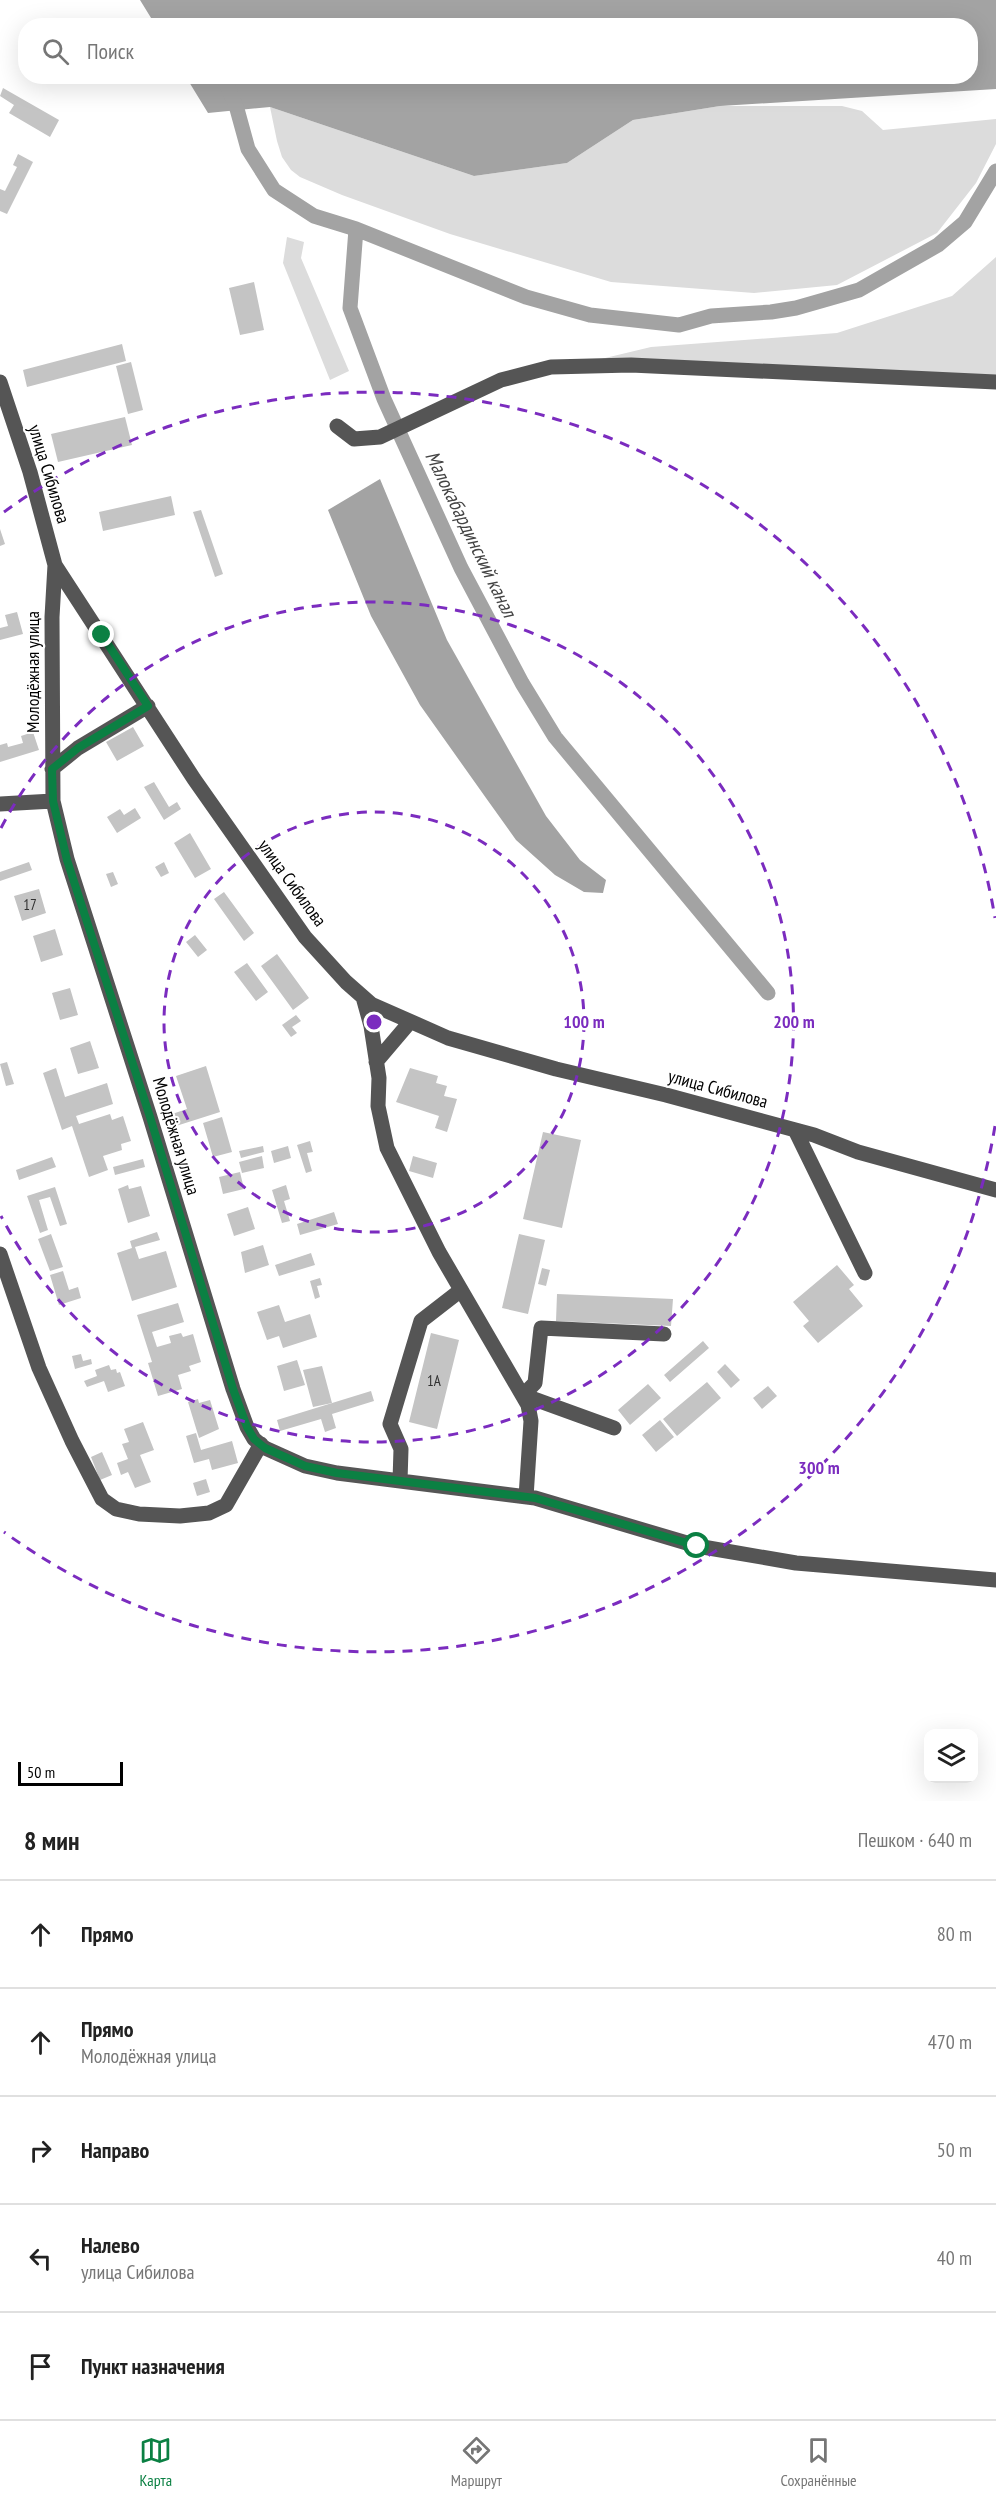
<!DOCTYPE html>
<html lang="ru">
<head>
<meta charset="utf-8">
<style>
	body { margin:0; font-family:"PT Sans Narrow",sans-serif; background:#f2f2f2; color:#222 }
	.controls { position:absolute; right:18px; bottom:18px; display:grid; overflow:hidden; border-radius:12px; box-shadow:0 6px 24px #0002 }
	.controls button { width:54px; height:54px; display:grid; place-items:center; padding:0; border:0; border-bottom:2px solid #e0e0e0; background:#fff; color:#222; font:30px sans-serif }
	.scale { position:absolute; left:18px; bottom:15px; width:105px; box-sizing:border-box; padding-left:6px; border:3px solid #000; border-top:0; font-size:16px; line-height:21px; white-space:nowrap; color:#000; -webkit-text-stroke:4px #fff; paint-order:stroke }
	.stop { position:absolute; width:18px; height:18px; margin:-14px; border:4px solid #0b8043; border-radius:50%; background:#fff }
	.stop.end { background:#0b8043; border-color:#fff; box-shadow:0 2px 6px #0008 }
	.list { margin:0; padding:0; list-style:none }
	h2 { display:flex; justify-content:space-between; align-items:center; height:78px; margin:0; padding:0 24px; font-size:26px }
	h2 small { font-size:20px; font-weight:400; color:#767676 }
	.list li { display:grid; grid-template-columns:39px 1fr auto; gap:18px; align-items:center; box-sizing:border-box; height:108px; padding:0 24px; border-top:2px solid #e0e0e0 }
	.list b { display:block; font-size:22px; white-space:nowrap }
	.list p { margin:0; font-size:20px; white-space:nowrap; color:#767676 }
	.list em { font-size:20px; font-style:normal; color:#767676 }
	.icon { flex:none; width:33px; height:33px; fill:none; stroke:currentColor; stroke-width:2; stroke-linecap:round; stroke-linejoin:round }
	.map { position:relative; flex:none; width:996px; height:1801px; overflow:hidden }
	.search { position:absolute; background:#fff; box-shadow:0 6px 24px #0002; left:18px; right:18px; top:18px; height:66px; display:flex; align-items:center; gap:15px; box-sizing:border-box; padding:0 21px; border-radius:24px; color:#767676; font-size:22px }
	.sheet { height:618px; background:#fff }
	nav { display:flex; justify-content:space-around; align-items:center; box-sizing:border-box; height:84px; border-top:2px solid #e0e0e0; background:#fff; font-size:16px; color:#767676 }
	nav a { display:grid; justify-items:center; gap:3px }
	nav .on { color:#0b8043 }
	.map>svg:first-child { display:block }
</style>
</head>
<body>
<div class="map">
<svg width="996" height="1801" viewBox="0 0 996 1801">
	<rect width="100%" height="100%" fill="#fff"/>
	<path fill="#dcdcdc" d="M720,106H842L862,111L883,130L996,119V144L976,183L937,233L837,285L754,293L611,282L450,234L342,195L300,177L291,170L282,157L277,141L270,107L474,176L567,163L633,120Z
		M287,237L304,242L301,258L349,371L330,380L283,263Z
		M996,257V377L601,359L651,347L837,333L952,296Z"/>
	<path fill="#a3a3a3" d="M140,0H996V89L720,106L633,120L567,163L474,176L270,107L208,113L186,77L970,76V26H156Z
		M380,479L447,640L546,816L580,860L606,880L603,893L584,892L555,875L516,840L486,798L420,705L371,616L328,510Z"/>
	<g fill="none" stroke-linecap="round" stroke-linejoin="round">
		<path stroke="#a3a3a3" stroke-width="15" d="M223,76L237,109L248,149L274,190L314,216L356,229L350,308L384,399L461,568L522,683L555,737L768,993
			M356,229L526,297L590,315L679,325L711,316L771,312L796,308L859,290L938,245L965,222L996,171"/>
	</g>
	<path fill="#c4c4c4" d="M3,88L59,120L50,137L9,113L14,105L0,96Z
		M18,154L33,162L7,214L0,211V189L5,191L17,167L13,165Z
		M254,282L264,330L240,335L229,288Z
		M122,344L126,361L27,387L23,370Z
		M131,362L143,410L128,414L116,366Z
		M125,417L132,445L58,462L51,434Z
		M171,496L175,515L103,531L99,512Z
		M201,510L223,574L215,577L193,512Z
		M0,529L5,544L0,546Z
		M17,612L23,634L0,640V628L8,626L5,615Z
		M133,727L144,746L117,761L106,742Z
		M33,732L39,750L0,762V745L7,743L8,747L23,743L21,736Z
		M154,782L169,807L177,802L181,809L164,820L144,787Z
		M135,808L141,818L117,833L107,817L120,809L124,815Z
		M190,833L211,869L195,878L174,843Z
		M29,862L32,870L0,881V872Z
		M164,862L169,873L161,877L155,867Z
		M113,872L118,884L111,887L106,874Z
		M39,889L46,913L22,921L14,896Z
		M224,892L254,933L244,941L214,899Z
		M55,929L63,955L41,962L33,936Z
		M195,935L207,950L198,957L186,942Z
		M277,954L309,998L293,1010L261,966Z
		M247,963L268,992L256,1001L234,972Z
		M70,988L78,1015L60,1020L52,993Z
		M296,1015L301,1021L292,1027L297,1033L291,1037L282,1025Z
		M90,1041L99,1068L78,1074L70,1048Z
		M7,1062L14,1084L6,1086L0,1064Z
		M206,1066L220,1112L176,1126L172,1114L187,1109L176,1076Z
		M56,1068L65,1097L107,1083L113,1104L76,1116L79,1124L110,1114L112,1120L123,1116L131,1141L121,1144L122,1150L103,1156L108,1170L89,1177L72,1126L62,1130L43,1073Z
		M410,1068L438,1076L436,1083L447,1086L444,1096L457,1099L447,1132L435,1128L439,1116L396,1102Z
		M222,1117L232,1152L213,1157L203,1123Z
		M543,1132L581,1140L562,1228L523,1219Z
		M310,1141L313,1152L307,1153L312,1171L306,1173L297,1145Z
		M263,1146L264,1152L241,1158L239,1151Z
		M288,1146L291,1158L274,1163L271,1151Z
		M262,1156L264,1168L242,1173L239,1162Z
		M413,1156L437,1163L433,1178L409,1171Z
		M52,1157L56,1167L19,1180L16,1170Z
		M143,1159L145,1167L115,1175L113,1167Z
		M240,1172L244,1189L223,1194L219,1177Z
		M128,1185L129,1189L141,1186L150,1216L128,1223L118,1189Z
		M286,1185L290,1199L284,1201L290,1221L282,1223L272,1190Z
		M55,1187L67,1224L60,1226L50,1197L39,1200L48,1230L40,1233L27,1196Z
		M248,1207L255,1229L234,1236L227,1214Z
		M334,1212L338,1224L300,1235L297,1224Z
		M157,1232L160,1240L135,1247L139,1259L166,1251L177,1287L132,1301L117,1253L132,1248L130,1241Z
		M51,1234L63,1267L50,1271L38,1239Z
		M519,1234L545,1240L528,1314L502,1308Z
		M263,1245L269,1265L245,1273L241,1252Z
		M311,1253L315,1265L279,1276L275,1265Z
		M837,1265L854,1285L849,1289L863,1306L818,1343L803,1326L809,1321L793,1302Z
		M542,1268L550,1270L546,1286L538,1284Z
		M63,1271L69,1290L78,1287L81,1298L59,1305L50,1275Z
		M320,1278L322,1285L317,1286L320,1297L315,1299L310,1281Z
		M557,1294L673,1299L671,1326L556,1321Z
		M178,1303L184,1322L152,1332L157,1347L171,1343L169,1336L181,1333L183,1337L193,1334L201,1362L189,1366L191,1371L178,1375L182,1389L158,1396L148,1363L152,1362L137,1315Z
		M279,1305L285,1322L310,1314L317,1337L283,1348L279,1336L267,1340L257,1312Z
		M431,1333L459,1340L437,1429L409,1422Z
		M703,1341L709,1348L670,1382L664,1375Z
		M81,1354L83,1361L91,1359L92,1364L75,1369L72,1356Z
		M297,1360L305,1385L284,1391L277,1366Z
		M725,1364L740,1380L731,1388L717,1372Z
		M109,1365L111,1370L116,1369L117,1373L120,1372L125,1386L108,1392L104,1381L87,1387L84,1381L97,1376L95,1370Z
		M322,1366L332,1403L313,1407L303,1370Z
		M707,1382L721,1398L677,1436L663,1419Z
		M648,1384L661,1398L630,1425L618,1410Z
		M768,1386L777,1396L762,1409L753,1398Z
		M371,1391L374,1401L332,1414L336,1428L325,1432L321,1419L280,1431L277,1420Z
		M198,1399L199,1403L210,1400L219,1429L199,1438L188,1402Z
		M660,1420L674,1437L656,1452L642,1435Z
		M143,1422L154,1450L140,1455L151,1482L135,1488L128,1472L121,1475L117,1463L128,1459L122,1444L129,1442L124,1429Z
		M196,1433L201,1450L232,1441L238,1463L212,1470L209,1459L194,1463L186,1436Z
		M102,1452L112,1475L100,1480L91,1457Z
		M206,1479L210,1492L197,1496L193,1483Z"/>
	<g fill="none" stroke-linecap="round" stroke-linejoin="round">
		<path stroke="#555" stroke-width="15" d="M0,382L30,472L55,565L194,779L305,937L346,982L371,1004L448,1038L556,1069L666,1095L814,1135L858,1152L996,1190
			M337,426L354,439L380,437L501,380L551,367L631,365L996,382
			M55,565L52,617L53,801L67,859L150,1117L233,1389L247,1427L254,1439L265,1448L305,1466L337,1473L535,1498L697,1546L796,1563L996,1580
			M52,769L78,748L148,706
			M0,804L53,801
			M363,997L371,1026L379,1078L378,1106L387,1148L439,1252L528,1405L531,1421L526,1497
			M376,1062L410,1022
			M795,1130L865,1273
			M0,1254L39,1368L72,1441L102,1499L116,1509L139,1514L180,1516L209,1513L226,1505L261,1444
			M523,1395L535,1383L541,1328L664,1334
			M523,1395L614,1428
			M400,1481L401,1449L390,1424L421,1321L461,1290"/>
	</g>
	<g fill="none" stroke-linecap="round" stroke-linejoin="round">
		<path stroke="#0b8043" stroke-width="8" d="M102,635L148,706L78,748L52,769L53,801L67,860L150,1117L233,1389L247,1427L254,1439L265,1448L305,1466L337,1473L535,1498L697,1546"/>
	</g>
	<g fill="none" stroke="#7b2cbf" stroke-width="3" stroke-dasharray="10 8">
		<circle cx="374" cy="1022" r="210"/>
		<path d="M1 828A420 420 0 1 1 1 1216"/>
		<path d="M995 1126A630 630 0 0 1 4 1532M4 512A630 630 0 0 1 995 918"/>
	</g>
	<g text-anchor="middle" stroke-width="4.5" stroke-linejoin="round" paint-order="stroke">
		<g font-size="15" fill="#313131">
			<text x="30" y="910">17</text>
			<text x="434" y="1386">1А</text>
		</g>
		<g font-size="18" fill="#000" stroke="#fff">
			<text transform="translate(49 474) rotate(73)" y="6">улица Сибилова</text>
			<text transform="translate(33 672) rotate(-90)" y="6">Молодёжная улица</text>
			<text transform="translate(292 883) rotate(54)" y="6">улица Сибилова</text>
			<text transform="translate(718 1089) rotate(15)" y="6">улица Сибилова</text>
			<text transform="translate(176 1136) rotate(73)" y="6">Молодёжная улица</text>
		</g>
		<g font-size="20" font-style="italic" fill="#444" stroke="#fff">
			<text transform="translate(471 534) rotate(64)" y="7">Малокабардинский канал</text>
		</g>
	</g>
	<circle cx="374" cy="1022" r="9" fill="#7b2cbf" stroke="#fff" stroke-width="3"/>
	<g font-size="18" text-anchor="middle" font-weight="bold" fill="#7b2cbf" stroke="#fff" stroke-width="4.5" stroke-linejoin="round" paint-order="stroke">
		<text x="584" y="1028">100 m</text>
		<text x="794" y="1028">200 m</text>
		<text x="819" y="1474">300 m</text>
	</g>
</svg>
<div class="controls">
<button><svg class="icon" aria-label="layers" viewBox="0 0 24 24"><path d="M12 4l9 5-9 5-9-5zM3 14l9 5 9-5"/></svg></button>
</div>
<div class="scale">50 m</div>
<div class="stop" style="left:697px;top:1546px"></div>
<div class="stop end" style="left:102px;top:635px"></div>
<div class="search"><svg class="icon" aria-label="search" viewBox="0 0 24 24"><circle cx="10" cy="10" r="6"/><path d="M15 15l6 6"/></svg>Поиск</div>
</div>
<section class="sheet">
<h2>8 мин<small>Пешком · 640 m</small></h2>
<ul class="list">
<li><svg class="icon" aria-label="ahead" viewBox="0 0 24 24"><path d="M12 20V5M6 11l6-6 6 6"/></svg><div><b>Прямо</b></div><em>80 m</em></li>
<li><svg class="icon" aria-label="ahead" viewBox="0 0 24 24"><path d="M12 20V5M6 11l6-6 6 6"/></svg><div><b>Прямо</b><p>Молодёжная улица</p></div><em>470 m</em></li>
<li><svg class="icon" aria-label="right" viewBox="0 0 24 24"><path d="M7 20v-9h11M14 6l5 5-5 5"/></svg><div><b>Направо</b></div><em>50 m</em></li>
<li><svg class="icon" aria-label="left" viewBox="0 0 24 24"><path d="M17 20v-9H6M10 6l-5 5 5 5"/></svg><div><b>Налево</b><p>улица Сибилова</p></div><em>40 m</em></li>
<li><svg class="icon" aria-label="arrive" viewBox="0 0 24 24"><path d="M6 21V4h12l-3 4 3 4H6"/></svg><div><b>Пункт назначения</b></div></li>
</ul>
</section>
<nav>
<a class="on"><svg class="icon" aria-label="map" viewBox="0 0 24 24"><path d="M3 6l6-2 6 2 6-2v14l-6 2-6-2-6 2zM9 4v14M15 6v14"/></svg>Карта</a>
<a><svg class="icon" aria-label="directions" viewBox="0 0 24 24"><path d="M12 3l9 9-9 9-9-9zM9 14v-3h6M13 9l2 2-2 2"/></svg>Маршрут</a>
<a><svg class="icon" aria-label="saved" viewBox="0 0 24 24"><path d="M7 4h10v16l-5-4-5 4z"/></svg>Сохранённые</a>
</nav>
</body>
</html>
